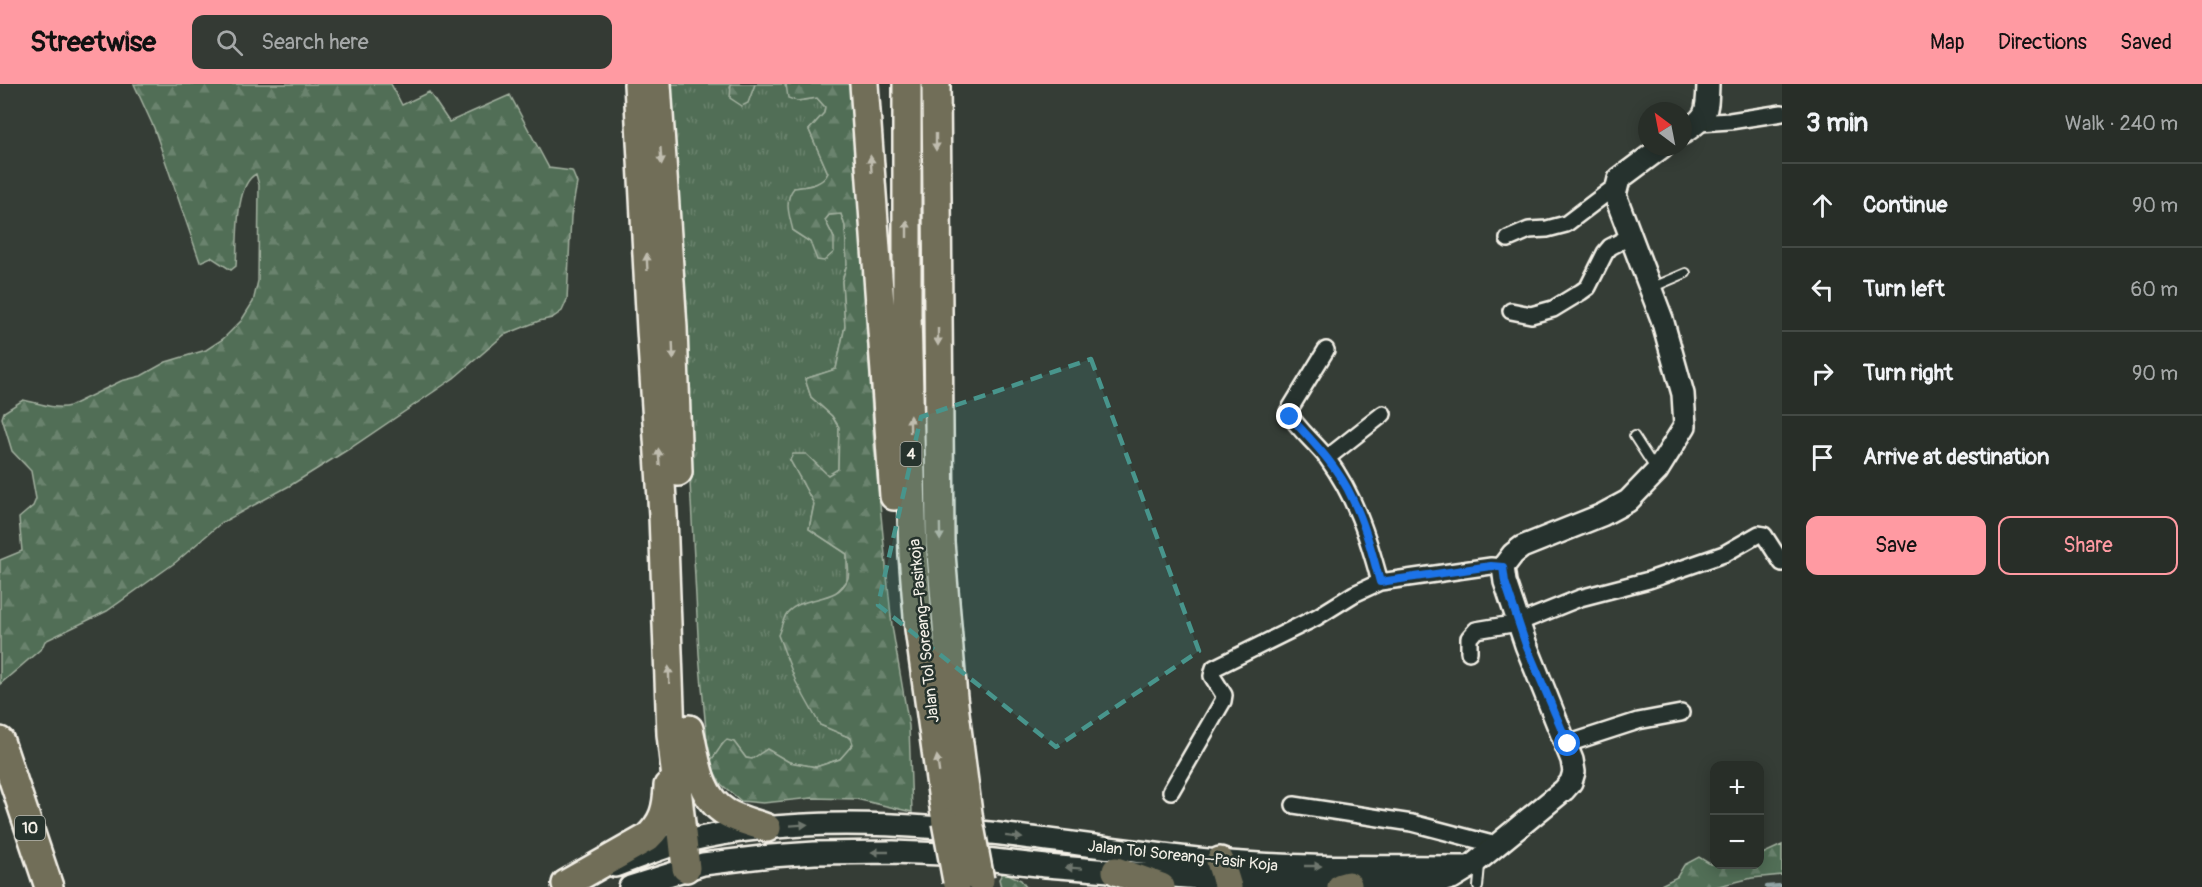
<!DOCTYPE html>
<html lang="en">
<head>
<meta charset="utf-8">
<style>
	body { margin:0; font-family:Pangolin,sans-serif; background:#343a34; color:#f1f3f6 }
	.controls { position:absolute; right:18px; bottom:18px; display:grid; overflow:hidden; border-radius:12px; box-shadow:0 3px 15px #0003 }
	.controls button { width:54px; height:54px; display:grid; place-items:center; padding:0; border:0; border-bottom:2px solid #444a45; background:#282e28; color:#f1f3f6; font:30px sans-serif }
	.compass { position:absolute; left:1638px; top:18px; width:54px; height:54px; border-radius:50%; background:#282e28; box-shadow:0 3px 15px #0003; rotate:328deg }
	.stop { position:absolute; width:18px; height:18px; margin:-14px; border:4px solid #1a73e8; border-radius:50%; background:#fff }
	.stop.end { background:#1a73e8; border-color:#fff; box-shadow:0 2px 6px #0008 }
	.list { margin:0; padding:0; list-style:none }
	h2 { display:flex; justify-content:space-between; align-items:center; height:78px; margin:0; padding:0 24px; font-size:26px }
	h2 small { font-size:20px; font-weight:400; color:#a5a8a8 }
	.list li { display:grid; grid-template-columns:39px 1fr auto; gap:18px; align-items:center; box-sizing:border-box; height:84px; padding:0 24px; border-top:2px solid #444a45 }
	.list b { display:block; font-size:22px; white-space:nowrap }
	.list em { font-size:20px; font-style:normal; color:#a5a8a8 }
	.actions { display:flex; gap:12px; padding:18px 24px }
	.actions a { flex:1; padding:14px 0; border:2px solid #ff9aa2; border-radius:12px; text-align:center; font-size:21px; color:#ff9aa2 }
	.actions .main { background:#ff9aa2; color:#111 }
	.icon { flex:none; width:33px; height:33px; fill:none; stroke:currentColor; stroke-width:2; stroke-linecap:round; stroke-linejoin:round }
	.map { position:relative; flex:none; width:1782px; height:803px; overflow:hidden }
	header { display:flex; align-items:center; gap:36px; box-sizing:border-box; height:84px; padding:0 30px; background:#ff9aa2; color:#111 }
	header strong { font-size:28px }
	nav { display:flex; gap:33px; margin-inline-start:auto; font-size:21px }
	.search { width:420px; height:54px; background:#343a34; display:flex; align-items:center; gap:15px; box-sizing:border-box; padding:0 21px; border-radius:12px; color:#a5a8a8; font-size:22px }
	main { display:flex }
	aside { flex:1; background:#282e28 }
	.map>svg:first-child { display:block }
</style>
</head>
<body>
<header>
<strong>Streetwise</strong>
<div class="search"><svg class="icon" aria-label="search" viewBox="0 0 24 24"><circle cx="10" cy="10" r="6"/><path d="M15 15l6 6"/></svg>Search here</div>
<nav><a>Map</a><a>Directions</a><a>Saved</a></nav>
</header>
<main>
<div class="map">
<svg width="1782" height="803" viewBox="0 0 1782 803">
	<defs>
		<pattern id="grass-tufts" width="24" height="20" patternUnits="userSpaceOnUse" patternTransform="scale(1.5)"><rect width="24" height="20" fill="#516e56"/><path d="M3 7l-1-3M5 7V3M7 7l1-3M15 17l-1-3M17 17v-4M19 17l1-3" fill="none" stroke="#6b836e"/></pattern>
		<pattern id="forest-firs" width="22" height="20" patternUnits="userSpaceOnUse" patternTransform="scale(1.5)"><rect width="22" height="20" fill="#516e56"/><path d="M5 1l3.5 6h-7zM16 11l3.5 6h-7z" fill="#6b836e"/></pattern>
	</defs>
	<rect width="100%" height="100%" fill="#353d36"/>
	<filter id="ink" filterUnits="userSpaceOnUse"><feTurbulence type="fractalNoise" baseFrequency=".0167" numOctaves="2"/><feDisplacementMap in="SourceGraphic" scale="12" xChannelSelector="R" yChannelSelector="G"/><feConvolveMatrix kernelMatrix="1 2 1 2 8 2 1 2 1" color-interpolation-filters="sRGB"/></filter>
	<g filter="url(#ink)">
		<path fill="url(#grass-tufts)" stroke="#a2b09f" stroke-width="1.5" d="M665,0H731L730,4L748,18L755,0H786L785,2L797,17L817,14L825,23L824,29L809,46L828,89C823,102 806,102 794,104L793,147L810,158L834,154L825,136L829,131L841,130L845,142L847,180L842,197L845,242L836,285L805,295L811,313L832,332L839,344L838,386L829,392L790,376L814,420L809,445L847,470V497L834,511L800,520L820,641L851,654L854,660L840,675L816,683L789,678L768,666L752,675L746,674L734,658L722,660L718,670L709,678L699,570L690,398L687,222L667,48Z"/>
		<path fill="url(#forest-firs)" stroke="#a2b09f" stroke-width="1.5" d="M134,0H391L402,21L429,8L449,38L510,11L549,84L572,87L577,99L571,132L567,216L562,227L552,234L539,237L504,251L454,294L352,363L291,401L221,439L176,478L107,527L45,557L42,564L0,600V476L22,467L19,434L33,422L36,415L31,387L12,367L2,334L4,328L23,316C39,319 54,326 70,322L121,297L141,292L166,278L206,266L223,255L241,237L253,218L258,197L259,101L256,90C234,101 238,158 236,182L231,186L211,173L200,178L154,44Z
			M731,0H755L748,19L742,22L730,14Z
			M786,0H852L874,361L892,542L909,642L912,728L856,715L812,714L763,719L741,717L721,700L709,678C717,671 720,661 727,656L734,658L746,674L752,675L767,665L789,678L816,683L840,675L853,660L851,654L820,641L796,598L778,551C781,545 783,534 787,529C803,510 839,520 848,494C850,487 847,478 847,470L809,445L814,420L790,376L793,370H806L828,391L838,385L839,343L832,332L811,313L805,295L836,285L845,242L842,197L847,180L845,142L841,130L829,131L825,136L834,154V168L824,177L817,176L810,158L793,147C790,133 783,117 794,104C806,102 822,102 828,89L809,46L824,29L825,23L817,14L797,17L788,14Z
			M1782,761V791L1752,794L1715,803H1657L1677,793L1684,781L1699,773L1710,780H1760V771Z
			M1006,789L1021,796L1026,803H1001L999,795L1002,790Z"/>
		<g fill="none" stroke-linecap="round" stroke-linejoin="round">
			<path stroke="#90a2a3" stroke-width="4.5" d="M1767,803L1782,802"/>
			<defs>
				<path id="lane" d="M1651,204L1686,189
					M1634,352L1656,386
					M1478,803L1480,781"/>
				<path id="street" d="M1699,39L1730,37L1782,29
					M1508,155L1529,146L1547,145L1566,140L1616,102
					M1511,227L1531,231L1553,225L1581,208L1588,203L1605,169L1610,163L1631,152
					M1326,266L1288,328C1298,346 1315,358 1327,374C1355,412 1368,453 1380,498
					M1327,374L1383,330
					M1469,568V554L1476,546L1518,539L1580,514L1649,496L1724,470L1759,450L1764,451L1782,479
					M1567,660L1638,637L1681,629
					M1171,707L1223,617L1224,611L1212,592L1214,584L1317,533L1354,510L1380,498L1491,482L1503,483
					M1294,721L1412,739L1496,761"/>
				<path id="secondary" d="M1683,49C1708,32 1707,30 1708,0
					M615,782C637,774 660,764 683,758C855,715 1045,760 1218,777C1301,785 1384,782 1467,783
					M630,803L703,780L771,772L815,769L893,768L942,770L1046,782L1237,797L1348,801L1431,800L1452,794L1470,783L1564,706L1571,698L1574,688L1572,676L1526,561L1505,498L1503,483L1513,470L1522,463L1602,431L1628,417L1657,387L1685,342L1683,310L1662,235L1615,111L1619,95L1662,63"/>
				<path id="highway" d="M638,0L651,246L663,431L671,650L686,784
					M657,0L673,244L678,388
					M864,0L894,412
					M907,0V230L913,471L919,545L946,738
					M936,0L940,458L953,613L969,737
					M689,645C696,674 698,713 727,729C739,736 754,739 767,744
					M0,657L49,803
					M1220,777L1228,803
					M1116,787L1161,803
					M566,800L647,754C664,738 667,725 668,702
					M1341,803L1348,801"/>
			</defs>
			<use href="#lane" stroke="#f4f1e8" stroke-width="12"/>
			<use href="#street" stroke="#f4f1e8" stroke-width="20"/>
			<use href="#secondary" stroke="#f4f1e8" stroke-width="26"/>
			<use href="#highway" stroke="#f4f1e8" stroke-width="32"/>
			<use href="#lane" stroke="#26332d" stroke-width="8"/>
			<use href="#street" stroke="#26332d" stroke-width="15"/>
			<use href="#secondary" stroke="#26332d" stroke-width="21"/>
			<use href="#highway" stroke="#716e59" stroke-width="27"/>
			<defs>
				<path id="highway-bridge" d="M969,737L980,796
					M946,738L957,797"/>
			</defs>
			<use href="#highway-bridge" stroke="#f4f1e8" stroke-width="32" stroke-linecap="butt"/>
			<use href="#highway-bridge" stroke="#716e59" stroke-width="27"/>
		</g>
		<defs><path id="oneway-solid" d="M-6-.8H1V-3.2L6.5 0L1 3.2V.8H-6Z" transform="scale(1.5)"/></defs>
		<g fill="#c0bdaf">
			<use href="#oneway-solid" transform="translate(936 58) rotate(90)"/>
			<use href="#oneway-solid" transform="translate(661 72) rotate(86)"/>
			<use href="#oneway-solid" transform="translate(871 80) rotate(-94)"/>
			<use href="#oneway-solid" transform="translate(907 145) rotate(-90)"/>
			<use href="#oneway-solid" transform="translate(647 178) rotate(-93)"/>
			<use href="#oneway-solid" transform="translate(938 253) rotate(90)"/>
			<use href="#oneway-solid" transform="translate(673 267) rotate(88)"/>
			<use href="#oneway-solid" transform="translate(910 340) rotate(-91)"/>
			<use href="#oneway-solid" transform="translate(659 373) rotate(-94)"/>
			<use href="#oneway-solid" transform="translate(940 448) rotate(89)"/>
			<use href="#oneway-solid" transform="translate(669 591) rotate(-92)"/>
			<use href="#oneway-solid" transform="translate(938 680) rotate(-98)"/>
		</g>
		<g fill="#6e766e">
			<use href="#oneway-solid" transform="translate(799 741) rotate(-4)"/>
			<use href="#oneway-solid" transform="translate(1014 753) rotate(7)"/>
			<use href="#oneway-solid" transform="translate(880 768) rotate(180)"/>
			<use href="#oneway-solid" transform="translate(1313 782)"/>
			<use href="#oneway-solid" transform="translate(1074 784) rotate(-176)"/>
		</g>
	</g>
	<g fill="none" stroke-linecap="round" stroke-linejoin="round" filter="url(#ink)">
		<path stroke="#1a73e8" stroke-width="8" d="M1290,333C1313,358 1338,383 1352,414C1365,440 1372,469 1380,498L1491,482L1503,483L1505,498L1526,561L1568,660"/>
	</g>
	<path fill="#48958c" fill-opacity="0.2" stroke="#48958c" stroke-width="4.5" stroke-dasharray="12 8" stroke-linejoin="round" d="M1091,275L1199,567L1056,663L878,521L921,333Z"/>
	<g text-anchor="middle" stroke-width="5" stroke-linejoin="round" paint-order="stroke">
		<g fill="#26332d" stroke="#b6b8b0" stroke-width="1.5">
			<rect x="900.5" y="358" width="21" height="24" rx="4.5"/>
			<rect x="15" y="732" width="30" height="24" rx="4.5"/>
		</g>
		<g font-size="15" font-weight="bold" fill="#f4f1e8">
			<text x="911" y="375">4</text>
			<text x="30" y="749">10</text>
		</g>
		<g font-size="16" fill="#f4f1e8" stroke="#26332d">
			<text transform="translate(923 547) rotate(-96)" y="6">Jalan Tol Soreang–Pasirkoja</text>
			<text transform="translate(1183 771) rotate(6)" y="6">Jalan Tol Soreang–Pasir Koja</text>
		</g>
	</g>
</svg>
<div class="controls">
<button>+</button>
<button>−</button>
</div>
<svg class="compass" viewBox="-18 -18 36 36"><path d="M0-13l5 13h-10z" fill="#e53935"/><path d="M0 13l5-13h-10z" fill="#a5a8a8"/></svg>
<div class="stop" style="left:1568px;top:660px"></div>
<div class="stop end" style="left:1290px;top:333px"></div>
</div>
<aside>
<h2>3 min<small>Walk · 240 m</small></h2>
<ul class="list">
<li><svg class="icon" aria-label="ahead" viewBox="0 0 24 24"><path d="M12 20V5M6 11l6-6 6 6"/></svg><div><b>Continue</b></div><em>90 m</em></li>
<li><svg class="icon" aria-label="left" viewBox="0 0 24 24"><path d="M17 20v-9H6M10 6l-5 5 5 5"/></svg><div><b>Turn left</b></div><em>60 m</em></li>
<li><svg class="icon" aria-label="right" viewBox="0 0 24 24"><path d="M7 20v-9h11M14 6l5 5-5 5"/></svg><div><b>Turn right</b></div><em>90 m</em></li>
<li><svg class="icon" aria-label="arrive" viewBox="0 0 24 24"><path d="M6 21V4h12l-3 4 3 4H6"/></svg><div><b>Arrive at destination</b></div></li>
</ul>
<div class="actions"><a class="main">Save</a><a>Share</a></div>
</aside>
</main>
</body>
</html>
